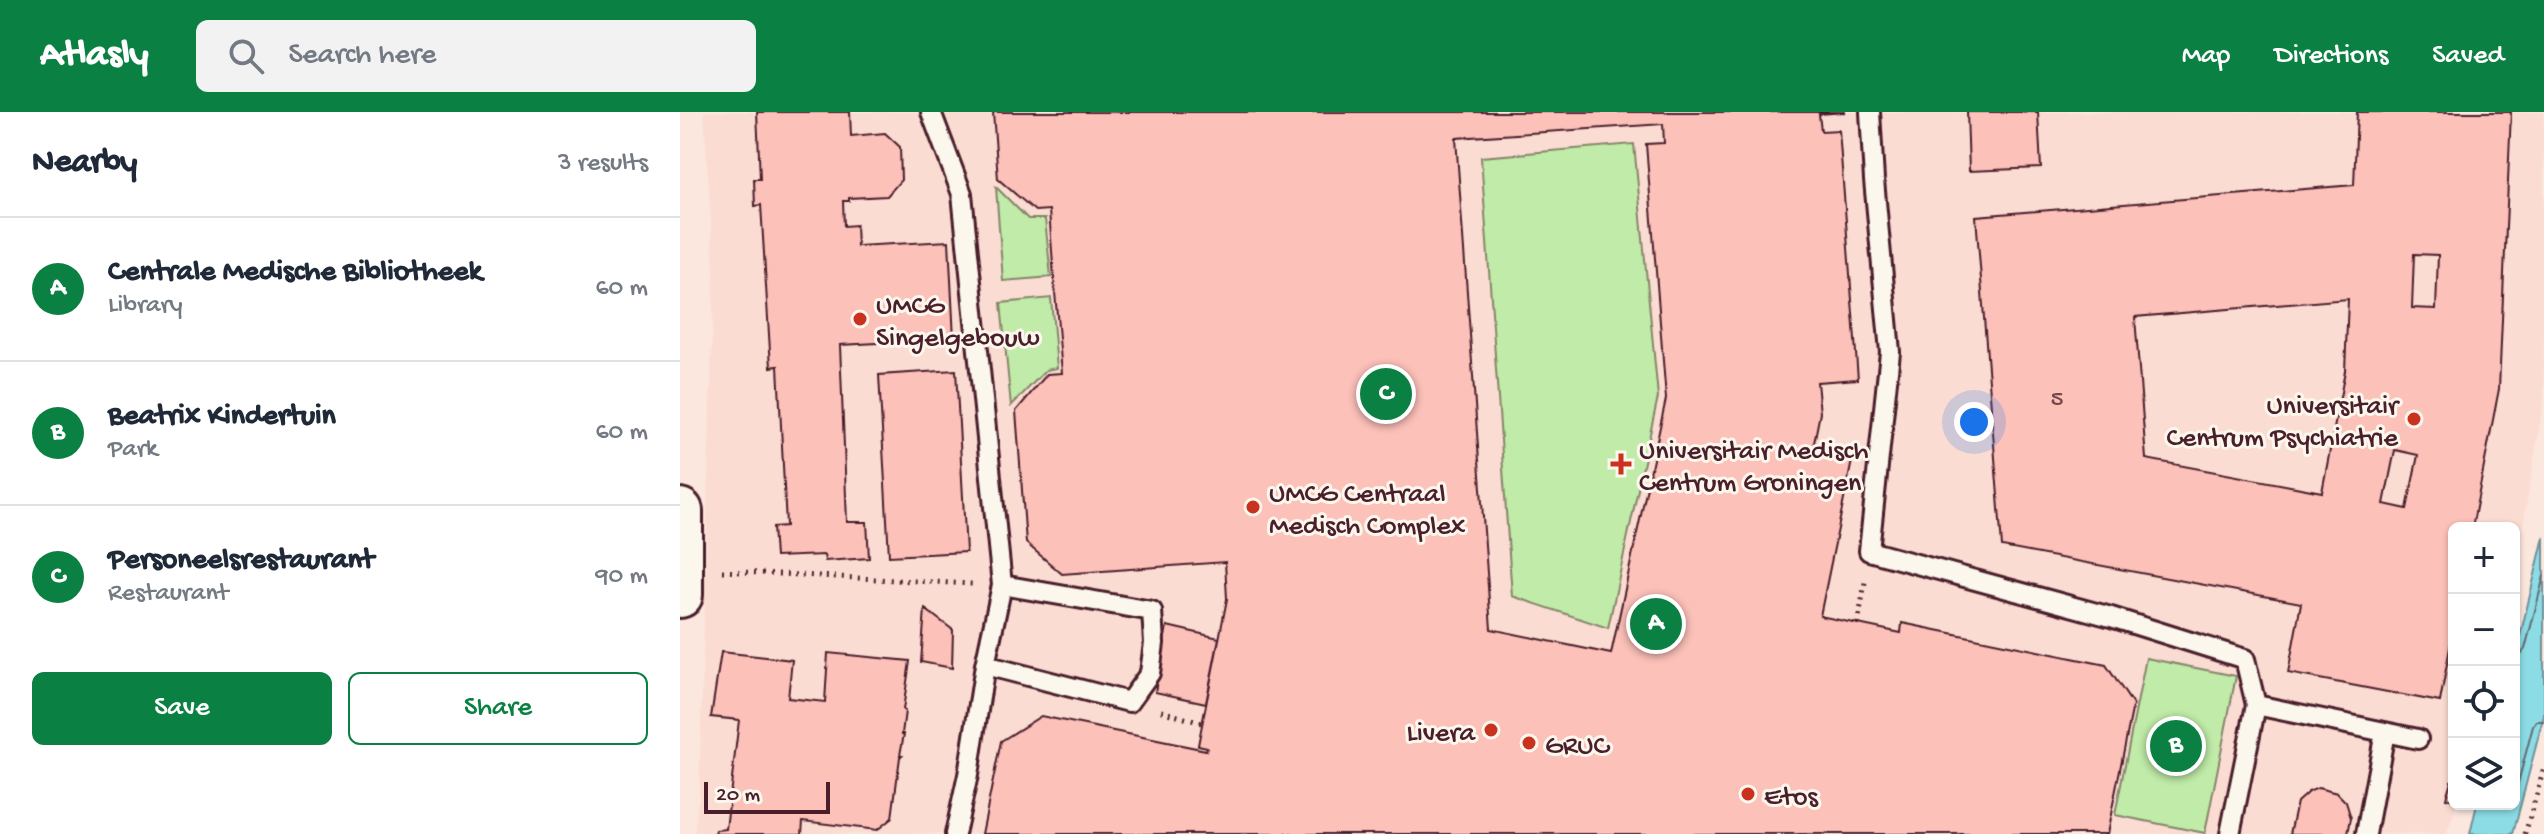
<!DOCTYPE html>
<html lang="en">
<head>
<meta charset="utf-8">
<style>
	body { margin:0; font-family:"Gochi Hand",sans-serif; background:#f2f2f3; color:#1f2937 }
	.controls { position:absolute; right:24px; bottom:24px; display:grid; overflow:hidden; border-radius:12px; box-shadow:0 2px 6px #0004 }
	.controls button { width:72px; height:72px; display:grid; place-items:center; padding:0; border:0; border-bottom:2px solid #e0e1e3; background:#fff; color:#1f2937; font:40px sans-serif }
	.scale { position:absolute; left:24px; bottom:20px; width:126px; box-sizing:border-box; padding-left:8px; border:4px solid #4a1f2b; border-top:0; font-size:22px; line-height:28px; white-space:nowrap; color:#4a1f2b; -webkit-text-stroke:6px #fbf7ec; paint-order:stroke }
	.you { position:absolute; left:1294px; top:310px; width:28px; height:28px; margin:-20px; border:6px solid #fff; border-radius:50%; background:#1a73e8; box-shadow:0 0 0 12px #1a73e833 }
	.badge { display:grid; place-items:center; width:52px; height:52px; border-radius:50%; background:#0b8043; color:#fff; font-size:26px; font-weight:700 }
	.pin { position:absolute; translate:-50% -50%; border:4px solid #fff; box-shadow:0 2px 8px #0006 }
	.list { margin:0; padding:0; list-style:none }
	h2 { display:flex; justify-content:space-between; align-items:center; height:104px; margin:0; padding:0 32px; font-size:34px }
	h2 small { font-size:26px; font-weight:400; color:#747a83 }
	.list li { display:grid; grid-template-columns:52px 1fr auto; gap:24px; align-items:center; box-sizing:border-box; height:144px; padding:0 32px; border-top:2px solid #e0e1e3 }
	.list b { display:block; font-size:30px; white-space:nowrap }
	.list p { margin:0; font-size:26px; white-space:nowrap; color:#747a83 }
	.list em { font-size:26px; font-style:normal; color:#747a83 }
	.actions { display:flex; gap:16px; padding:24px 32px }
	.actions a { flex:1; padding:18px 0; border:2px solid #0b8043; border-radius:12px; text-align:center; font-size:28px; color:#0b8043 }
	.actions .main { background:#0b8043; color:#fff }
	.icon { flex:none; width:44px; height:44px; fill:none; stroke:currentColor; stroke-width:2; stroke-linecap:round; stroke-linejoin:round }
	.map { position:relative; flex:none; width:1864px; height:722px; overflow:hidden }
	header { display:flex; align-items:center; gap:48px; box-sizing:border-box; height:112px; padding:0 40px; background:#0b8043; color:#fff }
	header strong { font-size:38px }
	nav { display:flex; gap:44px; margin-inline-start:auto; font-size:28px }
	.search { width:560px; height:72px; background:#f2f2f3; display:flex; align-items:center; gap:20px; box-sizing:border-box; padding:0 28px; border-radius:12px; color:#747a83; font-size:30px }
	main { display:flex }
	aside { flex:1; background:#fff }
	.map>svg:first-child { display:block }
</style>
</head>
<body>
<header>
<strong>Atlasly</strong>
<div class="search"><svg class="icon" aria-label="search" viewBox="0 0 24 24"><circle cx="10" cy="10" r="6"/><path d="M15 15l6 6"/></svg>Search here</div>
<nav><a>Map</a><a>Directions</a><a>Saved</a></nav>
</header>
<main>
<aside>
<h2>Nearby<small>3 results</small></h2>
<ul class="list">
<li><span class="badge">A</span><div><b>Centrale Medische Bibliotheek</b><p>Library</p></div><em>60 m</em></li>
<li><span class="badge">B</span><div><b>Beatrix Kindertuin</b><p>Park</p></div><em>60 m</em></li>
<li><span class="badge">C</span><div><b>Personeelsrestaurant</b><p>Restaurant</p></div><em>90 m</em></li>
</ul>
<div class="actions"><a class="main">Save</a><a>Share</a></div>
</aside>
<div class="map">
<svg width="1864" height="722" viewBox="0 0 1864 722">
	<rect width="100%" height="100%" fill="#fbe7dd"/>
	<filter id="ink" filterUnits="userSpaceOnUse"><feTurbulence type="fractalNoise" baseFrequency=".0125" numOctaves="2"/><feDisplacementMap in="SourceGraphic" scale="16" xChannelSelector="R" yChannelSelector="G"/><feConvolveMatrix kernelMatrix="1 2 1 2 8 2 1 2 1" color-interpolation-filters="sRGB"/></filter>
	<g filter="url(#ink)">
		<path fill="#fbdcd2" d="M24,0H1864V287L1834,468V416H1774V692H1777L1767,722H14L19,684L34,160Z"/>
		<path fill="#c0eba8" stroke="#85856a" stroke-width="2" d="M954,32L978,285L928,516L832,484L801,45Z
			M316,75L348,107H365L371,165L323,169Z
			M371,186L377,256L366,258L331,294L321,191Z
			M1466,546L1556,564L1525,721L1435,703Z"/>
		<path fill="#8bdce4" stroke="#71909a" stroke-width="2" d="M1864,425V603L1833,722H1790L1797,692H1834V549Z"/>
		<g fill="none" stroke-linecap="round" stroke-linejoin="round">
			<path stroke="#646b75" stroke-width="2" d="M1834,543L1841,542L1845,537L1864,464
				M1834,686L1853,614L1857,609H1864"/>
		</g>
		<path fill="#fcc1b9" stroke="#4a1f2b" stroke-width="2" fill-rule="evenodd" d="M77,0H170L171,24L205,21L220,35L221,68L207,84L169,86V89H163L164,114L176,113L177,134L269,129L274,227L160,233L167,410H187L189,446L145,449L144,443L95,445L93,415L106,414L98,254L91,255L81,93L75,94L74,67H80Z
			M313,0H1166L1139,2L1141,19L1159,18L1178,267L1137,270L1140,301L1134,331L1174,339L1140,504L1221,521L1222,511L1426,553L1453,593L1427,722H302L321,629L361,604L526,638L527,635L518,633L547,487L545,450L382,462L346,431L336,299L367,262L382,261L375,180L369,98L355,99L318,67ZM983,12L984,31L966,32L986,287L931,542L811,517L776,26Z
			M1287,0H1358L1361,56L1289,59Z
			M1677,0H1831L1819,277L1792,416H1774V514L1760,590L1608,561L1621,491L1322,435L1296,104L1674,73ZM1734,142L1758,143L1756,197L1732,196ZM1668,187L1665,259L1642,380L1466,347L1455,205ZM1715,338L1738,343L1727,397L1704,392Z
			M276,258L286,440L209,444L199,263Z
			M245,497L273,518L272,556L241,550Z
			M487,514L539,526L526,591L475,580Z
			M41,540L112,548L108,586L145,590L148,541L230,549L223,598L225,599L222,622H224L220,643H222L220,645L212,706L197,718L123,709L122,722H35L36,718L46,717L59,608L31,605Z
			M1771,669L1774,670V688L1766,686Z
			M1638,676L1657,681L1666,690L1671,706L1668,722H1610L1617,690L1628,680Z"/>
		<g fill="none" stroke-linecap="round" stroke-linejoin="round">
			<defs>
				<path id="service" d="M251,0L282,82L322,473L305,553L288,663L275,722
					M1190,0L1194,68L1210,240L1189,439L1431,505L1565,547L1576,593L1550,722
					M305,553L449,590L470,561L474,531L472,499L322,473
					M1576,593L1738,627
					M1686,722L1705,620"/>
				<path id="tertiary" d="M0,399V483"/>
			</defs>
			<use href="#service" stroke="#4a1f2b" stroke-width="24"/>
			<use href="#tertiary" stroke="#4a1f2b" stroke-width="50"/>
			<path stroke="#4a1f2b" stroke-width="5" stroke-dasharray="2 6" stroke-linecap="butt" d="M42,459L292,472
				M1178,512L1185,470
				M481,599L522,611
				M1845,722L1864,656"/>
			<use href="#service" stroke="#fbf7ec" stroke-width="18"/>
			<use href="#tertiary" stroke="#fbf7ec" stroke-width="44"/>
		</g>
	</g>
	<g fill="#c8321e" stroke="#fbf7ec" stroke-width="3">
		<circle cx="180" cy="207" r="8"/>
		<circle cx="1734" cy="307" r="8"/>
		<path d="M937 340h8v8h8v8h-8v8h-8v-8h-8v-8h8z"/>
		<circle cx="573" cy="395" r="8"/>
		<circle cx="811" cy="618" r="8"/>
		<circle cx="849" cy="631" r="8"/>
		<circle cx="1068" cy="682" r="8"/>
	</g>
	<g text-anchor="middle" stroke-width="6" stroke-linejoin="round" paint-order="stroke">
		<g font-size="24" fill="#76484e">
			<text x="1377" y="293">5</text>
		</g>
		<g font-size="28" fill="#4a1f2b" stroke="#fbf7ec" text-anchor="start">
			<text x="196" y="201">UMCG<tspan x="196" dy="32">Singelgebouw</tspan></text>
			<text x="1718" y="301" text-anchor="end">Universitair<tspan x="1718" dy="32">Centrum Psychiatrie</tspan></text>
			<text x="959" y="346">Universitair Medisch<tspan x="959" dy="32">Centrum Groningen</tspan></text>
			<text x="589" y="389">UMCG Centraal<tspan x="589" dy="32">Medisch Complex</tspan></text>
			<text x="795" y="628" text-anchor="end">Livera</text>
			<text x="865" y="641">GRUC</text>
			<text x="1084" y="692">Etos</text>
		</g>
	</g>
</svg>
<div class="controls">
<button>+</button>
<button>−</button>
<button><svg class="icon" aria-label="locate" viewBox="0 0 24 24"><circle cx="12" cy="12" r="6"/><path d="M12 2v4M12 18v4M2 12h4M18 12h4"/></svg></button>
<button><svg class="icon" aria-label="layers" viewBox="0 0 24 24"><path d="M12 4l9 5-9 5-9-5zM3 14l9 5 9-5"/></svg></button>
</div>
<div class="scale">20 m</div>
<div class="you"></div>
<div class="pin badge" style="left:976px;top:512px">A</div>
<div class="pin badge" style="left:1496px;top:634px">B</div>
<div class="pin badge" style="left:706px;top:282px">C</div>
</div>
</main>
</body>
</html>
